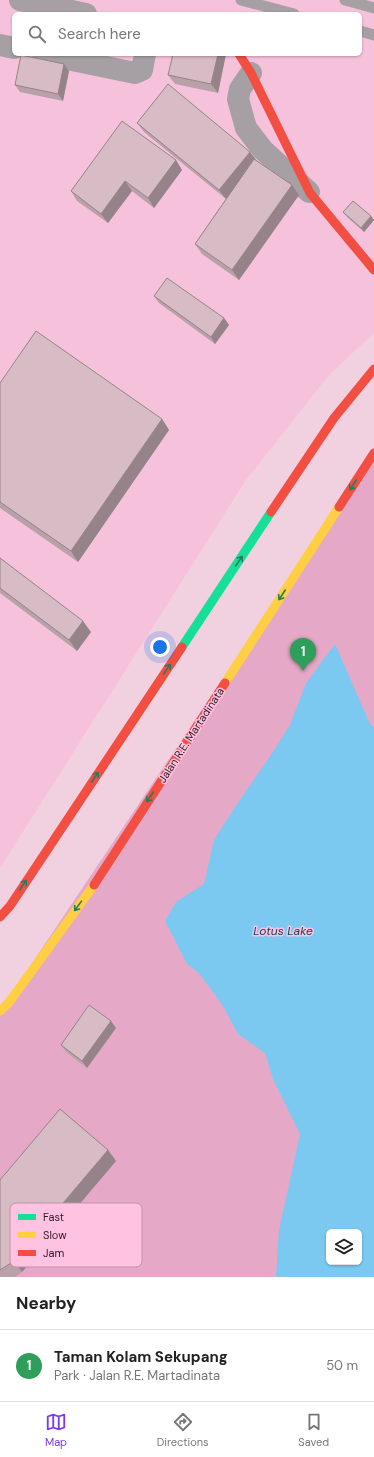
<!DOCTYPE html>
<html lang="en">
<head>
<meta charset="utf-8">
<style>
	body { margin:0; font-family:"DM Sans",sans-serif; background:#f6f6f6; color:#222 }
	.controls { position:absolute; right:12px; bottom:12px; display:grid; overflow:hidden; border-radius:6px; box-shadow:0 1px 3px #0004 }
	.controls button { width:36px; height:36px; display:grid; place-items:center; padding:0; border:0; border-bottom:1px solid #e0e0e0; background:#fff; color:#222; font:20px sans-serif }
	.you { position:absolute; left:160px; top:647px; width:14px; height:14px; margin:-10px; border:3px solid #fff; border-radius:50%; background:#1a73e8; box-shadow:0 0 0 6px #1a73e833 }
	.badge { display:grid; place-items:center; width:26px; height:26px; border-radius:50%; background:#7c3aed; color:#fff; font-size:13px; font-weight:700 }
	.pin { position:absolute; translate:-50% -33px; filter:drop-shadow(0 1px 2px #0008) }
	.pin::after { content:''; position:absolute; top:21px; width:14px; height:12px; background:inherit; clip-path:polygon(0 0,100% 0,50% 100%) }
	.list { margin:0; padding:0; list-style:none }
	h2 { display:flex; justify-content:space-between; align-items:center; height:52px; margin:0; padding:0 16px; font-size:17px }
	h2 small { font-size:13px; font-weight:400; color:#767676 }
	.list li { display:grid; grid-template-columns:26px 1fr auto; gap:12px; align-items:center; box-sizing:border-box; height:72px; padding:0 16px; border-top:1px solid #e0e0e0 }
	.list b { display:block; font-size:15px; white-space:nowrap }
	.list p { margin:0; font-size:13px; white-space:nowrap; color:#767676 }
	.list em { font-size:13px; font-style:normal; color:#767676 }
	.icon { flex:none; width:22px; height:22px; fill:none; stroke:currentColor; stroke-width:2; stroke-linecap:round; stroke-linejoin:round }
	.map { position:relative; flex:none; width:374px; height:1277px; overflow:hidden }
	.search { position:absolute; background:#fff; box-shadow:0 1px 3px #0004; left:12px; right:12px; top:12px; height:44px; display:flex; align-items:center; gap:10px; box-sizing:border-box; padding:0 14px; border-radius:6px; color:#767676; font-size:15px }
	.sheet { height:124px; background:#fff }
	nav { display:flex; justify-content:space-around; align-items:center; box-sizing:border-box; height:56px; border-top:1px solid #e0e0e0; background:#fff; font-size:11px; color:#767676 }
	nav a { display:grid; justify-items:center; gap:2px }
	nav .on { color:#7c3aed }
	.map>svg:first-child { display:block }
</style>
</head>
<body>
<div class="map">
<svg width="374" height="1277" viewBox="0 0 374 1277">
	<rect width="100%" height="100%" fill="#f1d0e0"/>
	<path fill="#f6c2db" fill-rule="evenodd" d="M0,0H374V333L329,375L246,480L0,868ZM14,14H360V54H14Z"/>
	<path fill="#e5a9c7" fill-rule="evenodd" d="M374,453V1277H0V1011ZM329,1232H359V1262H329Z"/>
	<path fill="#7bc9f0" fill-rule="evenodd" d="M335,644L370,724L374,727V1277H276L279,1230L300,1134L273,1079L265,1053L238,1034L223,1006L199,973L187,964L165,921L176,902L204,884L214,840L235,807L269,758L290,725L306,683ZM329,1232H359V1262H329Z"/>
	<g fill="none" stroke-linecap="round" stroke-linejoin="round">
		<path stroke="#a6a0a4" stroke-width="11" d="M241,0L294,14
			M345,0L374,8
			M360,31L374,35"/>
		<path stroke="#a6a0a4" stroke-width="22" d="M20,0L86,14
			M0,45L14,48
			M43,54L135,73L142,70L145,54
			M251,73L240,89L238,99L246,128L263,150L309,192"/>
		<path stroke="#16e098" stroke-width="9" d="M182,647L271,512"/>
		<path stroke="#ffcf43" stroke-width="9" d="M225,683L339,507
			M0,1011L10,1001L94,885"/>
		<path stroke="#f24e42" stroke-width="9" d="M239,54L251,73L310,193L374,270
			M339,507L374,453
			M271,512L334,418L374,369
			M94,885L225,683
			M0,917L10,906L182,647"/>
	</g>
	<path fill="#b9a1a9" d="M226,54L218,93L175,84L168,75Z
		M64,64L69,71L63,101L20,92L15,85Z
		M137,123L250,152L257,161L292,185L299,195L239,280L202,254L195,244L230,193L226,199L144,132Z
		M176,160L182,170L154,208L132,191L108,223L77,201L71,191Z
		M343,212L371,216L374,220L364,232L346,216Z
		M154,296L224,318L229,325L215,344L159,303Z
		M0,383L162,419L169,430L78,562L0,508Z
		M0,558L91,632L77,651L0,593Z
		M116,1028L87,1068L66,1052L61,1045Z
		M108,1150L116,1161L22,1272L15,1277H0V1180Z"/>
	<path fill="#96838a" d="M218,54H226L218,93L211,84Z
		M64,64L69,71L63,101L58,94Z
		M250,152L257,161L226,199L219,190Z
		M176,160L182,170L154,208L148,198Z
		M125,181L132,191L108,223L101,214Z
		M292,185L299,195L239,280L232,270Z
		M371,216L374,220L364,232L361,228Z
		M224,318L229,325L215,344L211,337Z
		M162,419L169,430L78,562L71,551Z
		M83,621L91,632L77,651L69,640Z
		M111,1021L116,1028L87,1068L82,1061Z
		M108,1150L116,1161L22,1272L14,1261Z"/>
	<path fill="#d7bbc5" stroke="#96838a" d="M173,54H218L211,84L168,75Z
		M21,55L64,64L58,94L15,85Z
		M168,84L250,152L219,190L137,123Z
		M122,121L176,160L148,198L125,181L101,214L71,191Z
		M254,159L292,185L232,270L195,244Z
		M353,201L371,216L361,228L343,212Z
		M167,278L224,318L211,337L154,296Z
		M36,331L162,419L71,551L0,502V383Z
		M0,558L83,621L69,640L0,588Z
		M89,1005L111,1021L82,1061L61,1045Z
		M60,1109L108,1150L14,1261L0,1270V1180Z"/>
	<defs><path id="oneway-shaft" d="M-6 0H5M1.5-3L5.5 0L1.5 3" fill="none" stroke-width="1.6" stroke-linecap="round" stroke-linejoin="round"/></defs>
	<g stroke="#237d5e">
		<use href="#oneway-shaft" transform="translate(353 485) rotate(123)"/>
		<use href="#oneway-shaft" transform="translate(239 561) rotate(-56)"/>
		<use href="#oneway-shaft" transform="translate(282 595) rotate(123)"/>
		<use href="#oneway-shaft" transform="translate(167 669) rotate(-56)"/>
		<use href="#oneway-shaft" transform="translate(95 777) rotate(-56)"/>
		<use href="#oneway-shaft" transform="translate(150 797) rotate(123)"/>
		<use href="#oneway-shaft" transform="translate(23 885) rotate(-56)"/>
		<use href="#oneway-shaft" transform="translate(78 906) rotate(126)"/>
	</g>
	<g text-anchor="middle" stroke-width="3" stroke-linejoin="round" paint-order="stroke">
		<g font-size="11" fill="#301a25" stroke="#ffc2e0">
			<text transform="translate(191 735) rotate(-57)" y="4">Jalan R.E. Martadinata</text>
		</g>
		<g font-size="12" font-style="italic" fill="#0f4559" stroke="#ffc2e0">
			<text x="283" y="935">Lotus Lake</text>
		</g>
	</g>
	<rect x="10" y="1203" width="132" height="64" rx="6" fill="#ffc2e0" stroke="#c190a8" stroke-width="1"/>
	<rect x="18" y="1214" width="18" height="6" fill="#16e098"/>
	<rect x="18" y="1232" width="18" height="6" fill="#ffcf43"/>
	<rect x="18" y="1250" width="18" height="6" fill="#f24e42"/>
	<g font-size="11" fill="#301a25">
		<text x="43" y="1221">Fast</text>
		<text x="43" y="1239">Slow</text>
		<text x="43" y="1257">Jam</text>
	</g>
</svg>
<div class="controls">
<button><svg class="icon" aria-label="layers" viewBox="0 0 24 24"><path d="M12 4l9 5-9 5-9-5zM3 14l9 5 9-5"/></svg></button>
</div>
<div class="you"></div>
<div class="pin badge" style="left:303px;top:671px;background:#2e9e5b">1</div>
<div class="search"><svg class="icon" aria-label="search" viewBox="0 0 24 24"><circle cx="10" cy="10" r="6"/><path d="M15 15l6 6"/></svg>Search here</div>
</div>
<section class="sheet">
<h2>Nearby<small></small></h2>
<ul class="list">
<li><span class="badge" style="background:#2e9e5b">1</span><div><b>Taman Kolam Sekupang</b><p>Park · Jalan R.E. Martadinata</p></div><em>50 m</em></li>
</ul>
</section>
<nav>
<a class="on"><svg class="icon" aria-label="map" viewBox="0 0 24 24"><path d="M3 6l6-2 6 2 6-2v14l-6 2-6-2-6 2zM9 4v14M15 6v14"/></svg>Map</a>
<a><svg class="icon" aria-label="directions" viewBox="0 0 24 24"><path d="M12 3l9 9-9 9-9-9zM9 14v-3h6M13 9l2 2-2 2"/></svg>Directions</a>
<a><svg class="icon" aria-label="saved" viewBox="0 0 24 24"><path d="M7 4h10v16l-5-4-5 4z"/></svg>Saved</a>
</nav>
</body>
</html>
